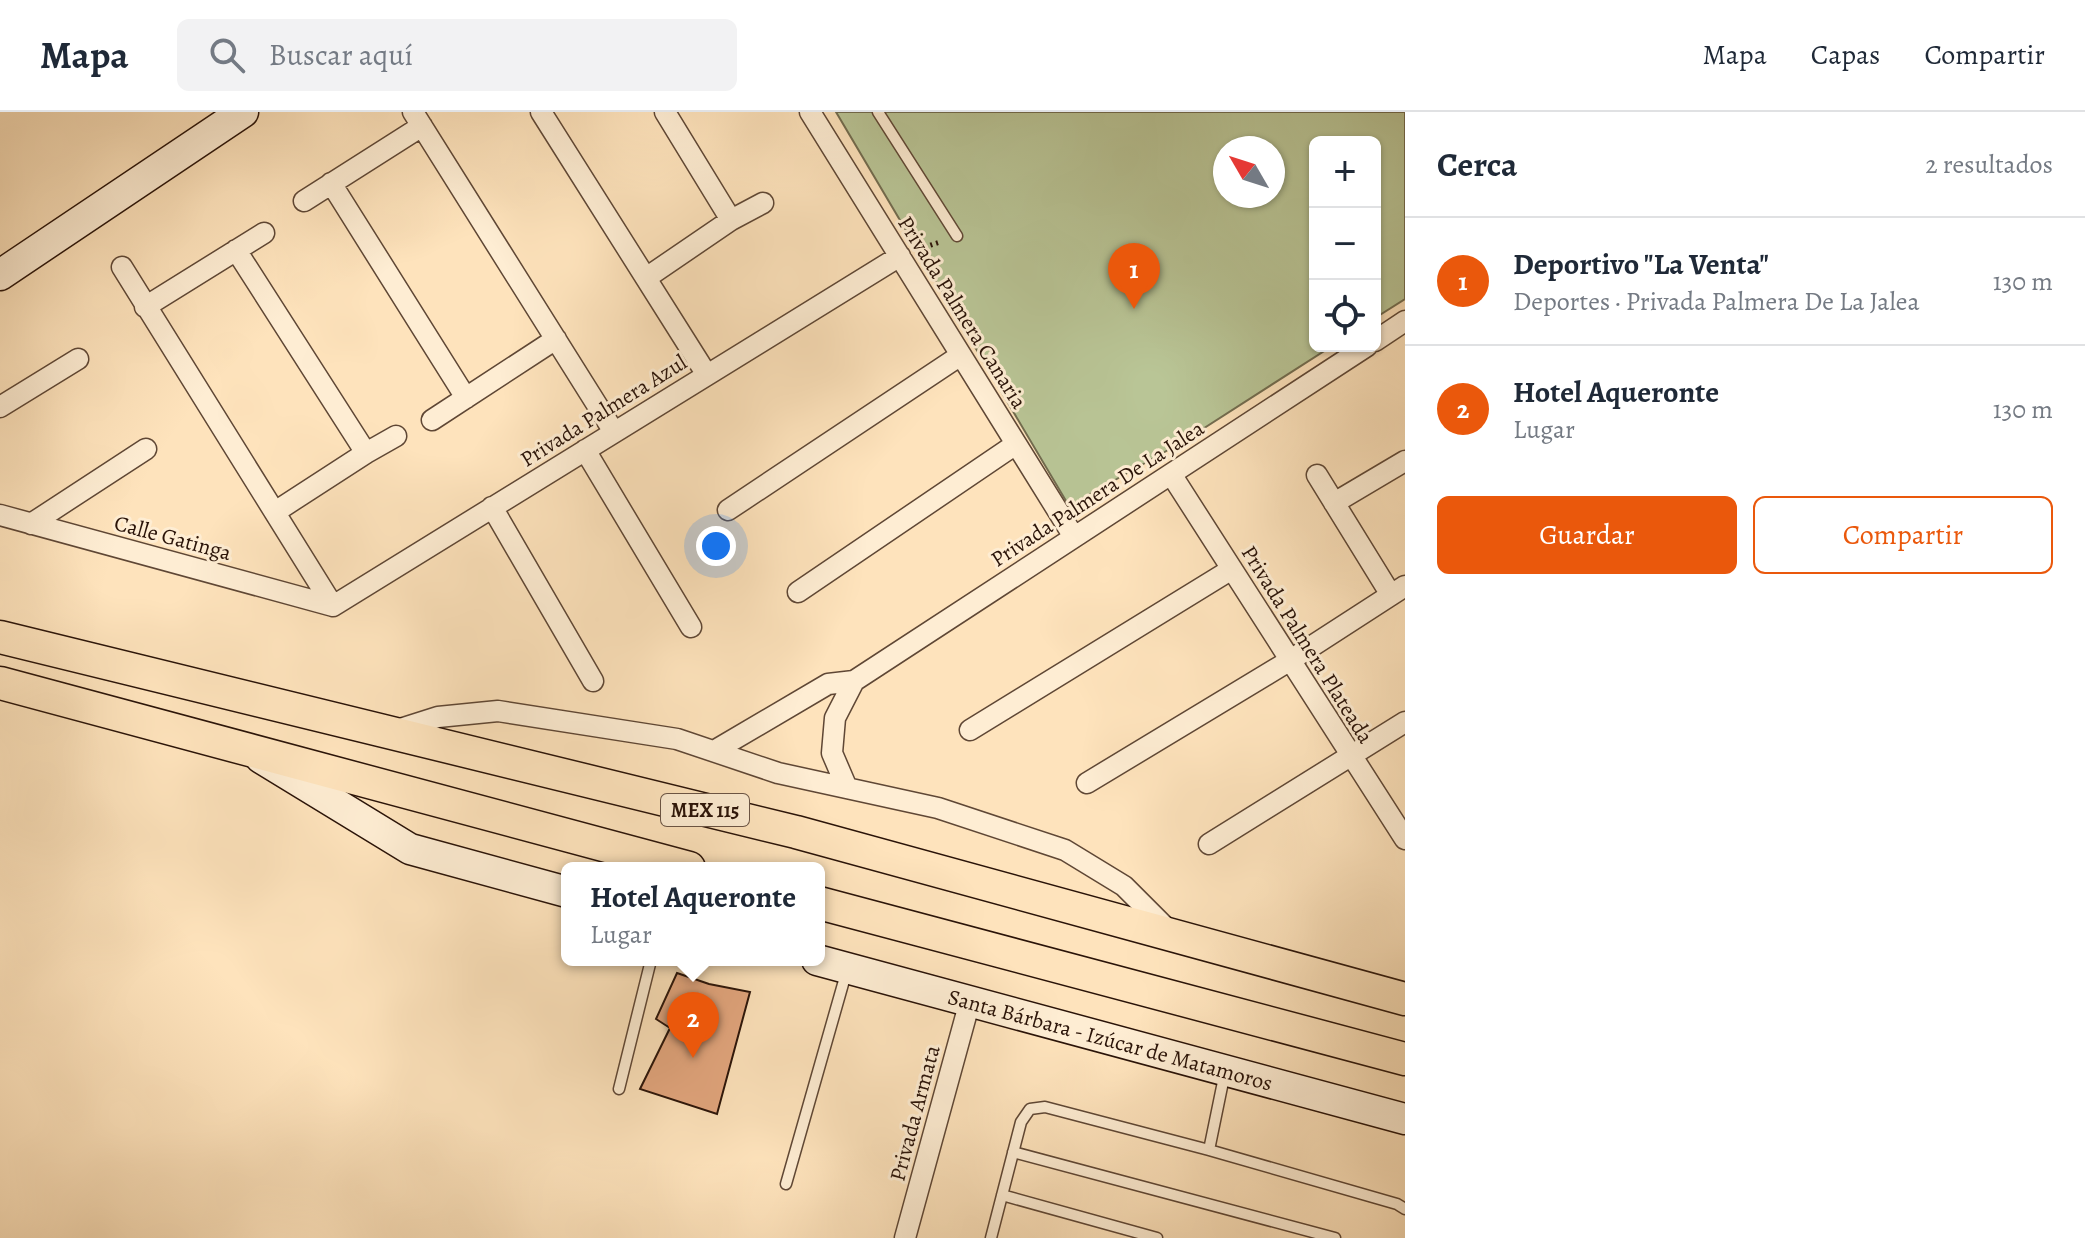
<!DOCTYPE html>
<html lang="es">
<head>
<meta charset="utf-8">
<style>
	body { margin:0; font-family:Alegreya,serif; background:#f2f2f3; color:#1f2937 }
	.controls { position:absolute; right:24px; top:24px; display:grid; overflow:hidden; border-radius:12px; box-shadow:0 2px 6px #0004 }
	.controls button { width:72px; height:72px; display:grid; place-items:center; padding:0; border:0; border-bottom:2px solid #e0e1e3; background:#fff; color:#1f2937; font:40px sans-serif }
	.compass { position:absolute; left:1213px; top:24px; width:72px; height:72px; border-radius:50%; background:#fff; box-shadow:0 2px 6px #0004; rotate:309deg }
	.you { position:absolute; left:716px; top:434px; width:28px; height:28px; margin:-20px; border:6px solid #fff; border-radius:50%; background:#1a73e8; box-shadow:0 0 0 12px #1a73e833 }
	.badge { display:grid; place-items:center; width:52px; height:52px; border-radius:50%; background:#ea580c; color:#fff; font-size:26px; font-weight:700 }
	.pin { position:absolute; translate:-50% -66px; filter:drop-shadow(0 2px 4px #0008) }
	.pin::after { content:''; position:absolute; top:42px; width:28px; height:24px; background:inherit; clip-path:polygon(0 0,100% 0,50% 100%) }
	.popup { position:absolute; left:561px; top:750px; width:264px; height:104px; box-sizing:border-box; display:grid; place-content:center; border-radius:12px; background:#fff; filter:drop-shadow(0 2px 6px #0005); font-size:26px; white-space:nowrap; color:#747a83 }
	.popup b { font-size:30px; color:#1f2937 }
	.popup::after { content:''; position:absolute; left:50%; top:100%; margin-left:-16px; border:16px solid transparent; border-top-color:#fff }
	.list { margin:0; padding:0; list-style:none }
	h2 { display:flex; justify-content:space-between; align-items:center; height:104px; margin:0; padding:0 32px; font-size:34px }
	h2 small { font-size:26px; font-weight:400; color:#747a83 }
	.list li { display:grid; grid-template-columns:52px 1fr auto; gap:24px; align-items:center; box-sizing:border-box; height:128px; padding:0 32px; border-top:2px solid #e0e1e3 }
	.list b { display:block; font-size:30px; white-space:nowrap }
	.list p { margin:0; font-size:26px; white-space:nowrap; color:#747a83 }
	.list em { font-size:26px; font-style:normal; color:#747a83 }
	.actions { display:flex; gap:16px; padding:24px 32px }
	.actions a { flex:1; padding:18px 0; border:2px solid #ea580c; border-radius:12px; text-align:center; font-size:28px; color:#ea580c }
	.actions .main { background:#ea580c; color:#fff }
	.icon { flex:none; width:44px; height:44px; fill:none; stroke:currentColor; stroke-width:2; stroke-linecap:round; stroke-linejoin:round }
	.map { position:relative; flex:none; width:1405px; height:1126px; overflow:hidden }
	header { display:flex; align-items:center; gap:48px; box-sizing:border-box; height:112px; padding:0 40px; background:#fff; border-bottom:2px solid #e0e1e3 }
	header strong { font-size:38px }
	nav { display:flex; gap:44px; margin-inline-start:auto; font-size:28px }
	.search { width:560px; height:72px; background:#f2f2f3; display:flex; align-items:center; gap:20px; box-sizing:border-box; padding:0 28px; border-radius:12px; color:#747a83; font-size:30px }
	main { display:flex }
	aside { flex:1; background:#fff }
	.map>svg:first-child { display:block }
</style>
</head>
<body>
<header>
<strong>Mapa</strong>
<div class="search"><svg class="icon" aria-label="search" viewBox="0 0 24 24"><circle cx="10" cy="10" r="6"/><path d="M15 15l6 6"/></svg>Buscar aquí</div>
<nav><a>Mapa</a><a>Capas</a><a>Compartir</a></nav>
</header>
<main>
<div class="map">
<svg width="1405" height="1126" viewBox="0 0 1405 1126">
	<rect width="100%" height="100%" fill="#fee3bc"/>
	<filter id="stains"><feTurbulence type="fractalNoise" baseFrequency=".0025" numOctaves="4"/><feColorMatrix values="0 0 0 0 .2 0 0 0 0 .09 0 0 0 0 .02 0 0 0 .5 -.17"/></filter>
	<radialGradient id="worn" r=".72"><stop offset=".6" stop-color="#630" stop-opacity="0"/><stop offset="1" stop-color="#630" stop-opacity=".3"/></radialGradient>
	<path fill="#b9c596" stroke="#726c4f" stroke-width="2" fill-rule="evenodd" d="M836,0H1405V187L1375,206V30H1315V234H1332L1184,329L1069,394ZM1225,36H1273V84H1225Z"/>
	<path fill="#e3a67e" stroke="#2a1308" stroke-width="2" d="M677,861L709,872L750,880L717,1002L640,977L670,916L656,907Z"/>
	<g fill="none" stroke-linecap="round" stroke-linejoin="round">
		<defs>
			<path id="lane" d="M878,0L957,124
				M1225,960L1209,1038L1397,1092L1405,1097
				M619,977L651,848
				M1013,1040L1335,1126
				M786,1072L847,858
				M1002,1083L1157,1126
				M991,1126L1021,1010L1030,997L1045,995L1209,1038"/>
			<path id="street" d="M413,0L614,320
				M541,0L707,263
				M665,0L731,108
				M810,0L1074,425
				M331,71L466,286
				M304,89L422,14
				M236,138L366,341
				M122,155L333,494
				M646,166L731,108L763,91
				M145,195L264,121
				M1375,229L1405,209
				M0,295L78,247
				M432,308L556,227
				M585,338L691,515
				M1171,362L1405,727
				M1317,363L1391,483
				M1334,391L1405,349
				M492,395L593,569
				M728,398L961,243
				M275,400L366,341L396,324
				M0,403L333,494
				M31,412L146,337
				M798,480L1016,332
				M333,494L900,144
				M970,618L1232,457
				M394,619L438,605L498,599L677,627L778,661L938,696L1065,738L1124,774L1169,819
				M714,639L828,572L854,569L1367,234
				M1087,671L1289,549L1405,474
				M847,676L832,641L835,606L854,569
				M1209,732L1405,610
				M905,1126L970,889"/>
			<g id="secondary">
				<path d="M0,163L243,0"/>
				<path d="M261,646L410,737L567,780"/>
				<path id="s1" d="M817,848L1405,1007"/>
			</g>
			<path id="primary" d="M0,525L796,720L1405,887
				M0,571L689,756
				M819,791L1405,947"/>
		</defs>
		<use href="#lane" stroke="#5f4735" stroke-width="13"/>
		<use href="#street" stroke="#5f4735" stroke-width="23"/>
		<use href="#secondary" stroke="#2a1308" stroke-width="33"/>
		<use href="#primary" stroke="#2a1308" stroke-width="35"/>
		<path stroke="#2a1308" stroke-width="5" stroke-dasharray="2 4" stroke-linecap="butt" d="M919,137L940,130"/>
		<use href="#lane" stroke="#feedd3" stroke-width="10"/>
		<use href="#street" stroke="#feedd3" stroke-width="20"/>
		<use href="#secondary" stroke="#feedd3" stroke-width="30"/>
		<use href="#primary" stroke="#fee3bc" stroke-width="32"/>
	</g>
	<g text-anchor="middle" stroke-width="6" stroke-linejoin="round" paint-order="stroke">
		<rect fill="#feedd3" stroke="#6a5445" stroke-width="2" x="661" y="682" width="88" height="32" rx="6"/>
		<g font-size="20" font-weight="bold" fill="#2a1308">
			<text x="705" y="705">MEX 115</text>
		</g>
		<g font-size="22" fill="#2a1308" stroke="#feedd3">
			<text transform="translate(963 200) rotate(58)" y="8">Privada Palmera Canaria</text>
			<text transform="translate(603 298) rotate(-32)" y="8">Privada Palmera Azul</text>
			<text transform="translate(1097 381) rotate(-33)" y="8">Privada Palmera De La Jalea</text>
			<text transform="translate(173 425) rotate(15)" y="8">Calle Gatinga</text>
			<text transform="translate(1308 532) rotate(58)" y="8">Privada Palmera Plateada</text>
			<text dy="8" stroke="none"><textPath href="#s1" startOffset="304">Santa Bárbara - Izúcar de Matamoros</textPath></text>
			<text transform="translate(914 1001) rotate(-75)" y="8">Privada Armata</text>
		</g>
	</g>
	<rect width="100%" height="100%" filter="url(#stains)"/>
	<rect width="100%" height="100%" fill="url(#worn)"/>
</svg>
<div class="controls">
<button>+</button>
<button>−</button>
<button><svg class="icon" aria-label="locate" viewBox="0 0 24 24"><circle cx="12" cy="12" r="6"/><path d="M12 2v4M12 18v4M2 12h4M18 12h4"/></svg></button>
</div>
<svg class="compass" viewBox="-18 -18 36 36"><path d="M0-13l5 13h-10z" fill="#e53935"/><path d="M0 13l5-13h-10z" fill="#747a83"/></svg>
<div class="you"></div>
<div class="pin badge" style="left:1134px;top:197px">1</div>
<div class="pin badge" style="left:693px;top:946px">2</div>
<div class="popup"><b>Hotel Aqueronte</b>Lugar</div>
</div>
<aside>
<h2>Cerca<small>2 resultados</small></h2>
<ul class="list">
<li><span class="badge">1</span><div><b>Deportivo &quot;La Venta&quot;</b><p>Deportes · Privada Palmera De La Jalea</p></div><em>130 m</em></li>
<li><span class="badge">2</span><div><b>Hotel Aqueronte</b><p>Lugar</p></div><em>130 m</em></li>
</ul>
<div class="actions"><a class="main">Guardar</a><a>Compartir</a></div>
</aside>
</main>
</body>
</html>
